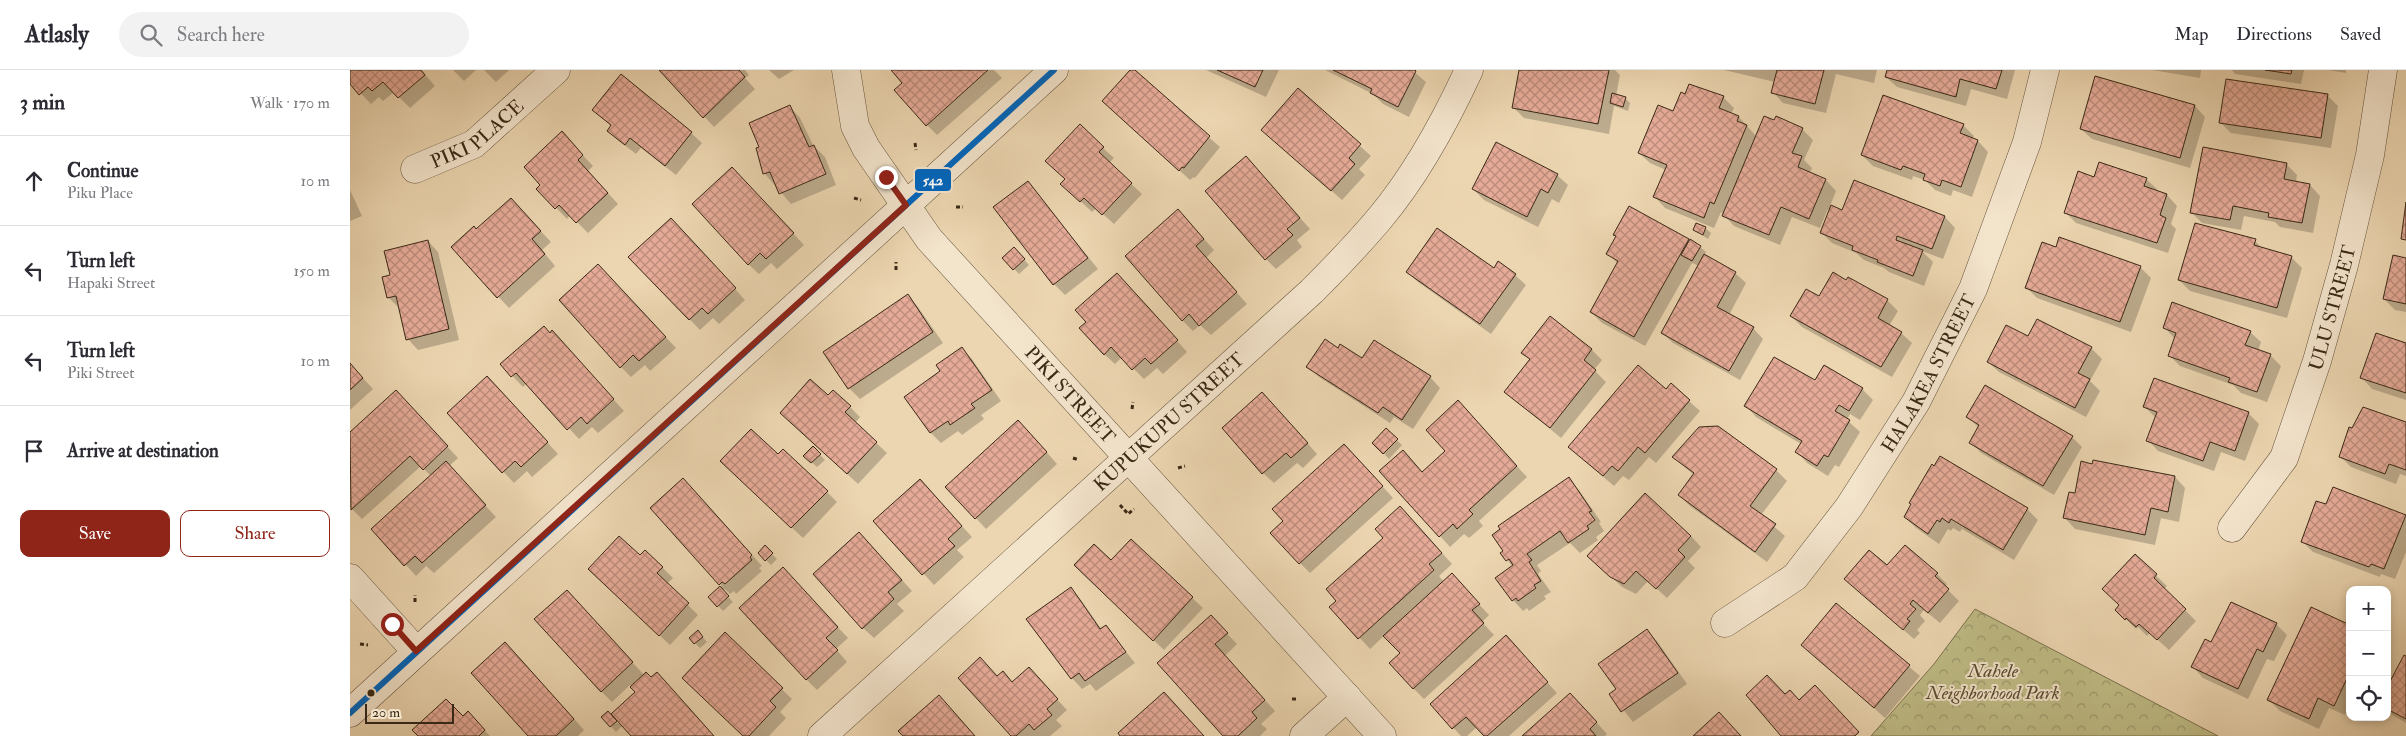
<!DOCTYPE html>
<html lang="en">
<head>
<meta charset="utf-8">
<style>
	body { margin:0; font-family:"IM FELL Double Pica",serif; background:#f2f2f3; color:#2b2b33 }
	.controls { position:absolute; right:15px; bottom:15px; display:grid; overflow:hidden; border-radius:10px; box-shadow:0 2px 8px #0003 }
	.controls button { width:45px; height:45px; display:grid; place-items:center; padding:0; border:0; border-bottom:1px solid #e1e1e2; background:#fff; color:#2b2b33; font:25px sans-serif }
	.scale { position:absolute; left:15px; bottom:12px; width:89px; box-sizing:border-box; padding-left:5px; border:2px solid #3a2916; border-top:0; font-size:14px; line-height:18px; white-space:nowrap; color:#3a2916; -webkit-text-stroke:4px #f3e4cc; paint-order:stroke }
	.stop { position:absolute; width:15px; height:15px; margin:-11px; border:4px solid #8f2418; border-radius:50%; background:#fff }
	.stop.end { background:#8f2418; border-color:#fff; box-shadow:0 1px 5px #0008 }
	.list { margin:0; padding:0; list-style:none }
	h2 { display:flex; justify-content:space-between; align-items:center; height:65px; margin:0; padding:0 20px; font-size:21px }
	h2 small { font-size:16px; font-weight:400; color:#7c7c81 }
	.list li { display:grid; grid-template-columns:32px 1fr auto; gap:15px; align-items:center; box-sizing:border-box; height:90px; padding:0 20px; border-top:1px solid #e1e1e2 }
	.list b { display:block; font-size:19px; white-space:nowrap }
	.list p { margin:0; font-size:16px; white-space:nowrap; color:#7c7c81 }
	.list em { font-size:16px; font-style:normal; color:#7c7c81 }
	.actions { display:flex; gap:10px; padding:15px 20px }
	.actions a { flex:1; padding:11px 0; border:1px solid #8f2418; border-radius:10px; text-align:center; font-size:18px; color:#8f2418 }
	.actions .main { background:#8f2418; color:#fff }
	.icon { flex:none; width:28px; height:28px; fill:none; stroke:currentColor; stroke-width:2; stroke-linecap:round; stroke-linejoin:round }
	.map { position:relative; flex:none; width:2056px; height:666px; overflow:hidden }
	header { display:flex; align-items:center; gap:30px; box-sizing:border-box; height:70px; padding:0 25px; background:#fff; border-bottom:1px solid #e1e1e2 }
	header strong { font-size:24px }
	nav { display:flex; gap:28px; margin-inline-start:auto; font-size:18px }
	.search { width:350px; height:45px; background:#f2f2f3; display:flex; align-items:center; gap:12px; box-sizing:border-box; padding:0 18px; border-radius:28px; color:#7c7c81; font-size:19px }
	main { display:flex }
	aside { flex:1; background:#fff }
	.map>svg:first-child { display:block }
</style>
</head>
<body>
<header>
<strong>Atlasly</strong>
<div class="search"><svg class="icon" aria-label="search" viewBox="0 0 24 24"><circle cx="10" cy="10" r="6"/><path d="M15 15l6 6"/></svg>Search here</div>
<nav><a>Map</a><a>Directions</a><a>Saved</a></nav>
</header>
<main>
<aside>
<h2>3 min<small>Walk · 170 m</small></h2>
<ul class="list">
<li><svg class="icon" aria-label="ahead" viewBox="0 0 24 24"><path d="M12 20V5M6 11l6-6 6 6"/></svg><div><b>Continue</b><p>Piku Place</p></div><em>10 m</em></li>
<li><svg class="icon" aria-label="left" viewBox="0 0 24 24"><path d="M17 20v-9H6M10 6l-5 5 5 5"/></svg><div><b>Turn left</b><p>Hapaki Street</p></div><em>150 m</em></li>
<li><svg class="icon" aria-label="left" viewBox="0 0 24 24"><path d="M17 20v-9H6M10 6l-5 5 5 5"/></svg><div><b>Turn left</b><p>Piki Street</p></div><em>10 m</em></li>
<li><svg class="icon" aria-label="arrive" viewBox="0 0 24 24"><path d="M6 21V4h12l-3 4 3 4H6"/></svg><div><b>Arrive at destination</b></div></li>
</ul>
<div class="actions"><a class="main">Save</a><a>Share</a></div>
</aside>
<div class="map">
<svg width="2056" height="666" viewBox="0 0 2056 666">
	<defs>
		<pattern id="forest-crowns" width="20" height="18" patternUnits="userSpaceOnUse" patternTransform="scale(1.25)"><rect width="20" height="18" fill="#bfbc86"/><path d="M2 6a3 3 0 1 1 6 0M12 15a3 3 0 1 1 6 0" fill="none" stroke="#9c996d"/></pattern>
		<pattern id="building-cross-hatch" width="8" height="8" patternUnits="userSpaceOnUse" patternTransform="scale(1.25)"><rect width="8" height="8" fill="#e6ab98"/><path d="M0 0l8 8M0 8l8-8" fill="none" stroke="#bb8b7b"/></pattern>
	</defs>
	<rect width="100%" height="100%" fill="#ecd6b1"/>
	<filter id="stains"><feTurbulence type="fractalNoise" baseFrequency=".004" numOctaves="4"/><feColorMatrix values="0 0 0 0 .2 0 0 0 0 .09 0 0 0 0 .02 0 0 0 .5 -.17"/></filter>
	<radialGradient id="worn" r=".72"><stop offset=".6" stop-color="#630" stop-opacity="0"/><stop offset="1" stop-color="#630" stop-opacity=".3"/></radialGradient>
	<path fill="url(#forest-crowns)" stroke="#7c724e" d="M1625,539L1868,666H1521L1584,594Z"/>
	<path fill="#0003" d="M0,0H71L85,16L60,38L44,22L33,31L29,27L21,34L0,12Z
		M103,0H126L114,11Z
		M134,0H159L146,12Z
		M311,0H395L399,5L395,8L405,19L364,57Z
		M419,0H444L429,9Z
		M542,0H644L652,8L587,65L577,55L554,13Z
		M782,0L870,77L845,108L844,107L840,110L753,31Z
		M856,0H929L916,27Z
		M975,0H1062L1076,12L1059,47L1033,34L1023,24Z
		M1170,0H1265L1270,5L1266,26L1275,28L1280,33L1278,41L1264,36L1259,64L1174,48L1163,37Z
		M1374,0H1527L1524,13L1486,4L1476,43L1433,33L1423,22L1425,12Z
		M1538,0H1665L1657,29L1621,19L1616,36L1547,17L1536,7Z
		M1802,0H1851L1850,8Z
		M1882,0H1954L1951,14L1885,4Z
		M1978,0H1996V3Z
		M948,20L1021,86L1009,99L1015,105L992,130L924,70Z
		M1977,25L1988,36L1981,78L1881,63L1871,53Z
		M1373,27L1384,38L1381,44L1389,47L1406,66L1452,59L1463,70L1454,90L1462,98L1460,103L1476,110L1486,121L1480,136L1493,142L1504,112L1595,147L1605,158L1593,189L1572,181L1583,192L1574,216L1539,202L1534,198L1514,190L1506,183L1482,173L1472,163L1480,140L1478,139L1470,158L1442,147L1430,175L1384,156L1371,142L1364,158L1315,138L1305,127L1316,100L1300,93L1289,83L1323,43Z
		M1845,36L1855,47L1840,98L1742,69L1731,59Z
		M440,37L450,48L463,75L475,87L486,115L441,134L415,104L410,91Z
		M244,40L341,63L352,73L326,105L291,78L286,84L269,71L258,61L262,57Z
		M1613,55L1624,66L1622,69L1628,71L1638,82L1622,127L1603,120L1601,126L1585,120L1575,110L1563,106L1562,110L1523,96L1512,85Z
		M222,74L243,96L238,101L268,134L238,163L220,145L217,149L188,119Z
		M753,78L764,88L759,93L792,124L764,154L746,138L742,142L723,124L716,110L707,102Z
		M896,87L960,159L947,170L952,177L926,199L916,189Z
		M1936,94L1947,105L1946,112L1960,115L1970,126L1963,163L1930,157L1925,152L1894,146L1891,160L1852,153L1841,142Z
		M1207,105L1218,115L1209,133L1202,129L1188,157L1134,130L1123,119Z
		M1745,108L1796,109L1807,119L1806,122L1817,125L1827,136L1821,154L1826,159L1818,183L1726,153L1716,143Z
		M393,109L454,175L427,199L421,193L409,204L398,194Z
		M677,112L748,199L715,225L704,214Z
		M0,120L12,146L0,151Z
		M171,140L201,172L192,180L205,196L159,238L102,177L127,161Z
		M839,152L864,180L856,188L897,234L861,265L850,255L843,261L832,250Z
		M1355,158L1361,163L1358,169L1344,160Z
		M332,160L395,230L369,254L363,248L350,260L280,187Z
		M1338,170L1350,177L1356,182L1354,185L1385,203L1396,213L1379,245L1403,258L1413,269L1390,310L1323,273L1312,263L1349,196L1342,193L1295,276L1252,253L1241,242L1268,194L1258,183Z
		M78,171L88,182L109,270L68,280L58,269L49,238L38,227L41,206Z
		M1905,171L1913,179L1941,187L1952,198L1937,248L1840,221L1829,210Z
		M669,184L679,195L669,204L654,188Z
		M2056,189V242L2045,240L2034,229Z
		M1790,197L1801,208L1781,262L1687,228L1677,218Z
		M1144,200L1165,205L1176,215L1141,264L1068,212L1057,202Z
		M259,206L326,278L300,301L295,295L281,307L271,297Z
		M778,215L837,282L813,304L807,298L794,309L772,287L765,294L754,284Z
		M558,226L568,237L593,273L510,329L499,318L475,282Z
		M1469,228L1537,230L1548,241L1539,256L1551,263L1562,273L1542,307L1452,257L1441,246Z
		M1688,250L1741,278L1752,289L1740,311L1750,321L1736,347L1649,302L1638,292L1679,267Z
		M1815,258L1900,262L1911,272L1908,281L1920,285L1931,296L1917,332L1891,323L1883,315L1830,296L1819,285L1825,269Z
		M200,265L213,273L274,341L248,363L242,357L229,369L177,313L173,317L152,295Z
		M2056,274V330L2022,319L2012,308Z
		M612,279L622,289L651,331L631,345L634,349L612,365L608,361L591,373L581,363L556,327L592,301Z
		M988,279L1013,290L1080,307L1090,318L1063,359L1044,347L1040,353L969,307L958,297Z
		M1242,280L1252,290L1244,300L1256,312L1211,368L1156,322L1181,291L1173,283Z
		M0,294L23,319L0,340Z
		M1321,315L1350,341L1306,393L1299,387L1279,410L1273,406L1264,416L1230,387Z
		M147,318L208,384L182,407L177,401L164,413L98,343Z
		M1512,319L1523,330L1510,350L1500,344L1497,350L1510,362L1489,397L1485,395L1478,406L1457,393L1447,382L1451,374L1406,347L1396,336Z
		M46,321L108,388L99,396L146,447L84,503L76,496L66,506L23,459L81,406L71,396L12,449L0,437V363Z
		M478,327L500,337L510,347L505,353L537,383L508,414L442,353Z
		M923,334L967,384L953,398L947,393L924,413L913,403Z
		M1795,337L1898,343L1909,354L1895,391L1871,382L1864,401L1808,381L1798,370L1806,348Z
		M1118,343L1177,407L1129,451L1133,456L1119,468L1114,464L1100,477L1031,401L1073,403L1097,381Z
		M1618,347L1722,367L1732,377L1704,425L1631,383L1621,372L1629,358Z
		M2056,354V406L2050,404L2046,414L2001,397L1990,386Z
		M1368,357L1426,400L1437,411L1411,445L1435,466L1417,492L1340,436L1329,425L1344,405L1323,387Z
		M1036,360L1052,375L1039,389L1024,373Z
		M679,362L707,394L636,459L597,417Z
		M463,378L475,390L467,397L455,386Z
		M1005,386L1043,428L960,503L950,493Z
		M1584,398L1677,439L1688,450L1664,490L1612,459L1610,462L1603,458L1601,461L1598,459L1589,474L1566,458L1555,447Z
		M382,402L477,422L487,432L453,468Z
		M1825,407L1835,418L1829,452L1811,448L1805,475L1725,459L1715,448L1726,425Z
		M1218,409L1229,420L1251,452L1249,453L1254,461L1246,467L1248,470L1230,483L1220,473L1187,495L1191,501L1188,504L1201,522L1194,526L1196,529L1179,541L1177,538L1173,541L1163,530V497L1152,483Z
		M1983,419L2056,447V482L2045,509L2031,504L2030,507L1963,482L1952,471L1977,436Z
		M344,420L412,496L409,498L412,501L386,524L384,521L380,524L375,519L373,521L383,532L373,541L360,527L372,516L301,439Z
		M580,421L622,467L607,480L614,487L584,515L525,451Z
		M1060,448L1102,494L1089,506L1094,512L1112,516L1139,545L1132,552L1144,565L1074,629L1063,618L1051,583L1035,565L1020,579L981,537Z
		M1341,466L1351,477L1338,491L1345,498L1317,528L1298,511L1286,524L1272,517L1250,496Z
		M781,471L853,538L814,580L736,506L761,492Z
		M520,474L562,521L547,534L554,541L524,568L513,558Z
		M415,477L427,489L421,495L409,483Z
		M1785,486L1817,516L1814,519L1846,551L1819,580L1800,563L1797,566L1788,557L1786,559L1767,540L1771,536Z
		M290,487L312,497L323,508L317,514L348,545L320,575L250,510Z
		M1537,497L1587,504L1597,514L1595,517L1609,531L1590,553L1574,540L1570,545L1575,551L1567,560L1570,563L1564,569L1506,519Z
		M443,509L498,568L486,579L497,592L467,620L456,609Z
		M721,519L731,530L752,560L756,557L785,593L746,621L740,614L732,619L722,608Z
		M227,532L294,605L364,666H283L273,655L266,662L253,647L258,643L269,654L287,622L280,615L262,632L251,621Z
		M1486,535L1570,606L1535,648L1508,624Z
		M861,547L887,574L875,586L925,641L911,654L917,659L910,666H875Z
		M1926,554L1937,565L1924,591L1917,589L1898,629L1853,608L1843,597L1862,574Z
		M2000,556V635L1995,645L1979,638L1969,659L1930,641L1919,630Z
		M1297,561L1307,571L1337,614L1283,652L1261,624L1267,620Z
		M348,562L357,572L350,578L345,573Z
		M375,564L442,629L430,642L436,648L419,666H394Z
		M1166,578L1207,623L1159,666H1135L1127,657L1117,666H1111L1081,634Z
		M166,584L234,660L228,666H179Z
		M2056,588V653L2037,642V620Z
		M648,607L663,613L689,610L717,640L706,650L712,656L700,666H662Z
		M1231,635L1257,664L1255,666H1174Z
		M113,648L128,654L140,666H70Z"/>
	<path fill="url(#building-cross-hatch)" stroke="#3a2916" d="M0,0H71L75,5L48,28L33,12L22,21L18,17L9,25L0,14Z
		M309,0H389L395,7L353,48Z
		M541,0H638L576,56L544,20L552,13Z
		M780,0H785L860,66L834,98L832,97L829,101L752,31Z
		M867,0H913L905,17Z
		M983,0H1065L1066,1L1048,37L1020,23L1022,19Z
		M1169,0H1259L1248,54L1162,38Z
		M1427,0H1474L1465,34L1421,23Z
		M1537,0H1652L1646,19L1610,9L1606,27L1535,7Z
		M1915,0H1942L1941,4Z
		M271,4L342,62L315,96L280,68L275,75L257,61L261,55L242,40Z
		M1745,6L1845,35L1830,88L1730,59Z
		M1876,9L1978,24L1971,68L1869,53Z
		M1339,14L1374,26L1369,38L1389,46L1387,51L1397,55L1364,134L1360,132L1354,148L1303,127L1317,95L1288,83L1308,35L1323,41L1331,22L1335,24Z
		M948,18L1011,74L999,88L1005,94L981,121L911,60Z
		M1262,23L1276,27L1273,37L1260,33Z
		M1533,25L1614,54L1610,63L1628,70L1611,117L1592,110L1590,116L1573,110L1575,104L1553,96L1551,100L1511,85Z
		M440,35L459,77L464,75L476,104L429,124L420,102L413,104L406,78L409,77L399,53Z
		M1414,46L1424,50L1426,46L1453,58L1442,83L1452,86L1448,97L1476,109L1459,149L1431,137L1419,165L1372,146Z
		M730,54L754,77L749,82L782,113L752,145L734,128L730,132L710,114L715,109L695,91Z
		M212,61L233,85L228,90L258,123L226,153L209,135L205,139L186,119L190,115L174,97Z
		M1146,72L1208,104L1198,123L1191,119L1177,147L1122,119Z
		M1853,77L1937,93L1934,109L1960,114L1952,153L1918,147L1919,143L1883,136L1880,150L1840,143Z
		M896,86L950,148L937,159L943,165L915,190L855,121Z
		M1749,92L1797,108L1794,116L1817,124L1810,145L1816,148L1807,173L1714,143L1728,101L1744,107Z
		M382,97L444,163L416,189L410,183L398,195L342,134Z
		M1504,110L1595,146L1582,179L1547,166L1546,170L1573,180L1563,206L1527,192L1528,190L1502,180L1503,176L1470,163L1481,135L1492,140Z
		M678,111L738,188L703,215L643,137Z
		M161,128L191,161L182,169L195,184L147,228L101,177L124,156L126,159Z
		M2056,132V170L2051,169Z
		M1279,136L1339,169L1284,267L1240,242L1268,191L1256,184L1266,166L1263,165Z
		M828,139L854,169L846,176L887,222L849,256L839,244L832,251L775,186Z
		M321,148L386,218L358,244L352,238L339,250L278,187Z
		M1346,153L1356,157L1353,165L1343,160Z
		M1845,153L1906,169L1904,175L1942,186L1927,238L1828,210Z
		M1087,158L1144,198L1148,191L1166,204L1130,254L1056,202Z
		M1709,167L1791,196L1770,252L1675,218L1692,172L1706,177Z
		M1340,169L1351,176L1342,191L1331,185Z
		M78,170L99,259L56,270L46,226L37,228L32,207L40,205L34,181Z
		M664,177L675,189L663,200L652,188Z
		M1354,184L1386,202L1367,237L1404,257L1379,301L1311,263Z
		M2043,185L2056,188V234L2033,229Z
		M248,194L316,267L289,291L283,285L270,298L209,230Z
		M1483,202L1496,210L1498,207L1538,229L1528,248L1552,262L1531,297L1440,246L1456,219L1469,226Z
		M767,203L828,270L801,294L795,288L782,300L761,277L754,285L729,258L736,252L725,240Z
		M558,224L583,262L498,319L473,282Z
		M1822,232L1901,261L1895,275L1921,284L1907,322L1878,312L1880,308L1818,286L1826,263L1813,258Z
		M1200,246L1242,279L1234,290L1246,300L1200,358L1154,322L1180,289L1171,283Z
		M1687,249L1742,277L1728,303L1740,309L1725,338L1637,292L1656,255L1678,266Z
		M194,256L200,263L202,260L264,329L237,354L231,347L217,360L166,303L161,307L150,294Z
		M2026,263L2056,273V323L2010,308Z
		M975,269L988,278L990,274L1012,288L1024,270L1081,306L1052,350L1033,337L1028,343L956,297Z
		M612,277L642,320L621,334L625,338L600,355L598,351L580,363L554,327L590,301L586,295Z
		M1424,287L1465,310L1474,295L1513,318L1499,341L1489,335L1485,341L1500,350L1478,387L1474,385L1467,396L1445,382L1452,371L1394,336Z
		M0,293L13,308L0,320Z
		M1288,295L1316,319L1321,313L1340,330L1295,383L1288,377L1268,401L1262,396L1253,406L1218,377Z
		M137,306L198,372L171,397L165,391L152,403L97,343Z
		M1804,308L1899,342L1885,381L1860,372L1853,391L1796,371L1807,342L1793,337Z
		M460,309L478,325L483,320L501,336L495,342L527,372L497,404L430,343Z
		M1635,315L1723,366L1693,416L1619,373L1629,355L1616,347Z
		M46,320L98,376L73,400L60,386L1,440L0,362Z
		M912,322L958,373L941,388L936,383L912,404L872,358Z
		M1108,330L1167,396L1119,440L1123,444L1107,459L1103,454L1089,467L1029,401L1053,380L1072,402L1095,381L1076,360Z
		M2013,337L2056,352V400L2039,394L2035,404L1989,387L1999,357L2002,358Z
		M668,350L697,382L625,449L595,417Z
		M1368,356L1427,399L1400,436L1426,454L1405,482L1328,425L1344,403L1322,387L1349,357Z
		M1036,358L1048,369L1033,384L1022,373Z
		M401,359L428,384L433,379L478,421L441,458L370,391Z
		M994,374L1033,416L949,494L920,463L933,451L922,439Z
		M463,376L471,384L461,393L453,386Z
		M1590,386L1678,438L1653,480L1601,449L1599,453L1592,448L1590,452L1587,450L1578,464L1554,447L1561,434L1559,433L1582,394L1584,396Z
		M1743,390L1825,406L1818,442L1801,438L1795,465L1713,448L1719,422L1725,423L1731,391L1742,394Z
		M96,391L136,435L72,493L65,486L54,496L21,459Z
		M1219,407L1242,441L1239,442L1245,450L1237,456L1239,459L1218,473L1210,461L1177,484L1182,490L1179,492L1191,511L1184,515L1186,518L1168,531L1166,528L1162,531L1145,508L1163,495L1159,489L1156,491L1150,483L1153,481L1142,465L1150,459L1148,456Z
		M333,408L402,485L400,487L402,490L375,514L372,512L369,515L300,438Z
		M570,409L612,456L598,469L605,476L572,505L523,451Z
		M1983,417L2056,445L2034,499L2021,494L2019,497L1951,472L1966,431L1976,434Z
		M1295,423L1341,466L1328,480L1335,487L1306,519L1286,501L1274,514L1260,507L1237,486Z
		M1050,436L1092,483L1079,494L1084,500L1008,569L979,537L986,531L976,519L1033,468L1025,459Z
		M509,462L552,510L538,522L544,529L512,559L463,504Z
		M269,466L290,485L295,480L313,497L307,503L339,533L309,566L238,499Z
		M781,469L843,527L803,571L724,495L744,474L761,490Z
		M415,475L423,483L415,491L408,483Z
		M1555,475L1588,503L1585,506L1599,519L1578,543L1563,530L1560,534L1566,539L1557,549L1560,551L1553,560L1494,509L1519,480L1537,495Z
		M1785,484L1807,504L1804,508L1836,539L1807,570L1789,554L1786,557L1776,548L1775,550L1765,540L1769,535L1752,519Z
		M433,497L488,557L476,568L488,580L456,610L389,538Z
		M1102,503L1130,534L1122,540L1134,553L1063,619L1039,593L1050,583L1033,566Z
		M370,516L379,526L367,537L358,527Z
		M721,517L750,559L756,555L776,582L735,611L729,603L721,609L676,549Z
		M217,520L283,592L251,622L184,549Z
		M1881,532L1927,553L1913,582L1907,579L1888,619L1841,597L1855,569L1861,572Z
		M1486,533L1560,595L1524,638L1451,575Z
		M1961,537L2000,555V602L1984,636L1968,628L1959,649L1917,630Z
		M861,545L878,563L865,574L915,630L902,642L907,648L888,666H873L807,593Z
		M1297,559L1328,603L1271,642L1259,624L1266,619L1248,594Z
		M348,560L353,567L344,574L339,568Z
		M375,562L433,618L420,631L426,637L399,666H393L332,608Z
		M1156,565L1198,612L1137,666H1134L1116,647L1102,659L1080,634Z
		M155,572L224,649L206,666H178L121,603Z
		M2054,585L2056,586V649L2037,639V617Z
		M630,587L647,606L653,601L662,612L679,597L708,629L697,639L702,645L684,660L679,654L666,666H661L608,608Z
		M296,602L301,607L307,602L364,666H281L261,644L285,622L280,617Z
		M1417,605L1435,624L1440,620L1449,630L1465,615L1509,662L1505,666H1431L1396,625Z
		M814,622L854,666H770L768,663Z
		M1220,623L1247,652L1240,659L1246,666H1172Z
		M589,625L625,666H553L548,661Z
		M96,629L113,646L118,641L135,660L129,666H68L62,660Z
		M258,641L267,651L260,657L251,647Z
		M1369,642L1391,666H1343Z"/>
	<g fill="none" stroke-linecap="round" stroke-linejoin="round">
		<defs>
			<g id="minor">
				<path id="s1" d="M496,0L505,56L516,78L579,169L1032,666"/>
				<path id="s2" d="M65,99L124,74L206,0"/>
				<path id="s3" d="M1882,458L1934,388L1967,291L1994,195L2020,85L2033,0"/>
				<path d="M0,508L66,581"/>
				<path id="s4" d="M1375,553L1445,507L1499,437L1566,332L1623,219L1677,72L1695,0"/>
				<path d="M0,643L704,0"/>
				<path id="s5" d="M472,666L962,221C986,197 1009,173 1030,148C1067,104 1095,52 1119,0"/>
				<path d="M954,666L997,627"/>
			</g>
		</defs>
		<use href="#minor" stroke="#66543d" stroke-width="29"/>
		<path stroke="#3a2916" stroke-width="3" stroke-dasharray="4 2.5" stroke-linecap="butt" d="M565,73L566,80
			M504,128L511,130
			M606,137H613
			M546,200V192
			M782,339L783,332
			M723,388L729,390
			M828,398L835,396
			M770,435L778,444L784,439
			M65,532V525
			M10,574L18,575
			M942,629H948"/>
		<use href="#minor" stroke="#f3e4cc" stroke-width="28"/>
		<defs>
			<path id="bus-1" d="M0,643L704,0"/>
		</defs>
		<use href="#bus-1" stroke="#f3e4cc" stroke-width="10"/>
		<use href="#bus-1" stroke="#0065bd" stroke-width="6"/>
	</g>
	<g fill="none" stroke-linecap="round" stroke-linejoin="round">
		<path stroke="#8f2418" stroke-width="6" d="M42,554L66,581L556,135L536,107"/>
	</g>
	<circle fill="#3a2916" stroke="#f3e4cc" stroke-width="2" cx="21" cy="623" r="4.5"/>
	<g text-anchor="middle" stroke-width="4" stroke-linejoin="round" paint-order="stroke">
		<g font-size="19" fill="#3a2916" stroke="#f3e4cc">
			<text dy="7" stroke="none"><textPath href="#s2" startOffset="72">PIKI PLACE</textPath></text>
			<text dy="7" stroke="none"><textPath href="#s3" startOffset="245">ULU STREET</textPath></text>
			<text dy="7" stroke="none"><textPath href="#s4" startOffset="328">HALAKEA STREET</textPath></text>
			<text dy="7" stroke="none"><textPath href="#s1" startOffset="402">PIKI STREET</textPath></text>
			<text dy="7" stroke="none"><textPath href="#s5" startOffset="468">KUPUKUPU STREET</textPath></text>
		</g>
		<g font-size="19" font-style="italic" fill="#5b4e32" stroke="#f3e4cc">
			<text x="1643" y="607">Nahele<tspan x="1643" dy="22">Neighborhood Park</tspan></text>
		</g>
	</g>
	<rect stroke="#f3e4cc" stroke-width="2" x="564" y="98" width="38" height="24" rx="5" fill="#0065bd"/>
	<g font-size="14" text-anchor="middle" font-weight="bold" fill="#fff">
		<text x="583" y="115">542</text>
	</g>
	<rect width="100%" height="100%" filter="url(#stains)"/>
	<rect width="100%" height="100%" fill="url(#worn)"/>
</svg>
<div class="controls">
<button>+</button>
<button>−</button>
<button><svg class="icon" aria-label="locate" viewBox="0 0 24 24"><circle cx="12" cy="12" r="6"/><path d="M12 2v4M12 18v4M2 12h4M18 12h4"/></svg></button>
</div>
<div class="scale">20 m</div>
<div class="stop" style="left:42px;top:554px"></div>
<div class="stop end" style="left:536px;top:107px"></div>
</div>
</main>
</body>
</html>
